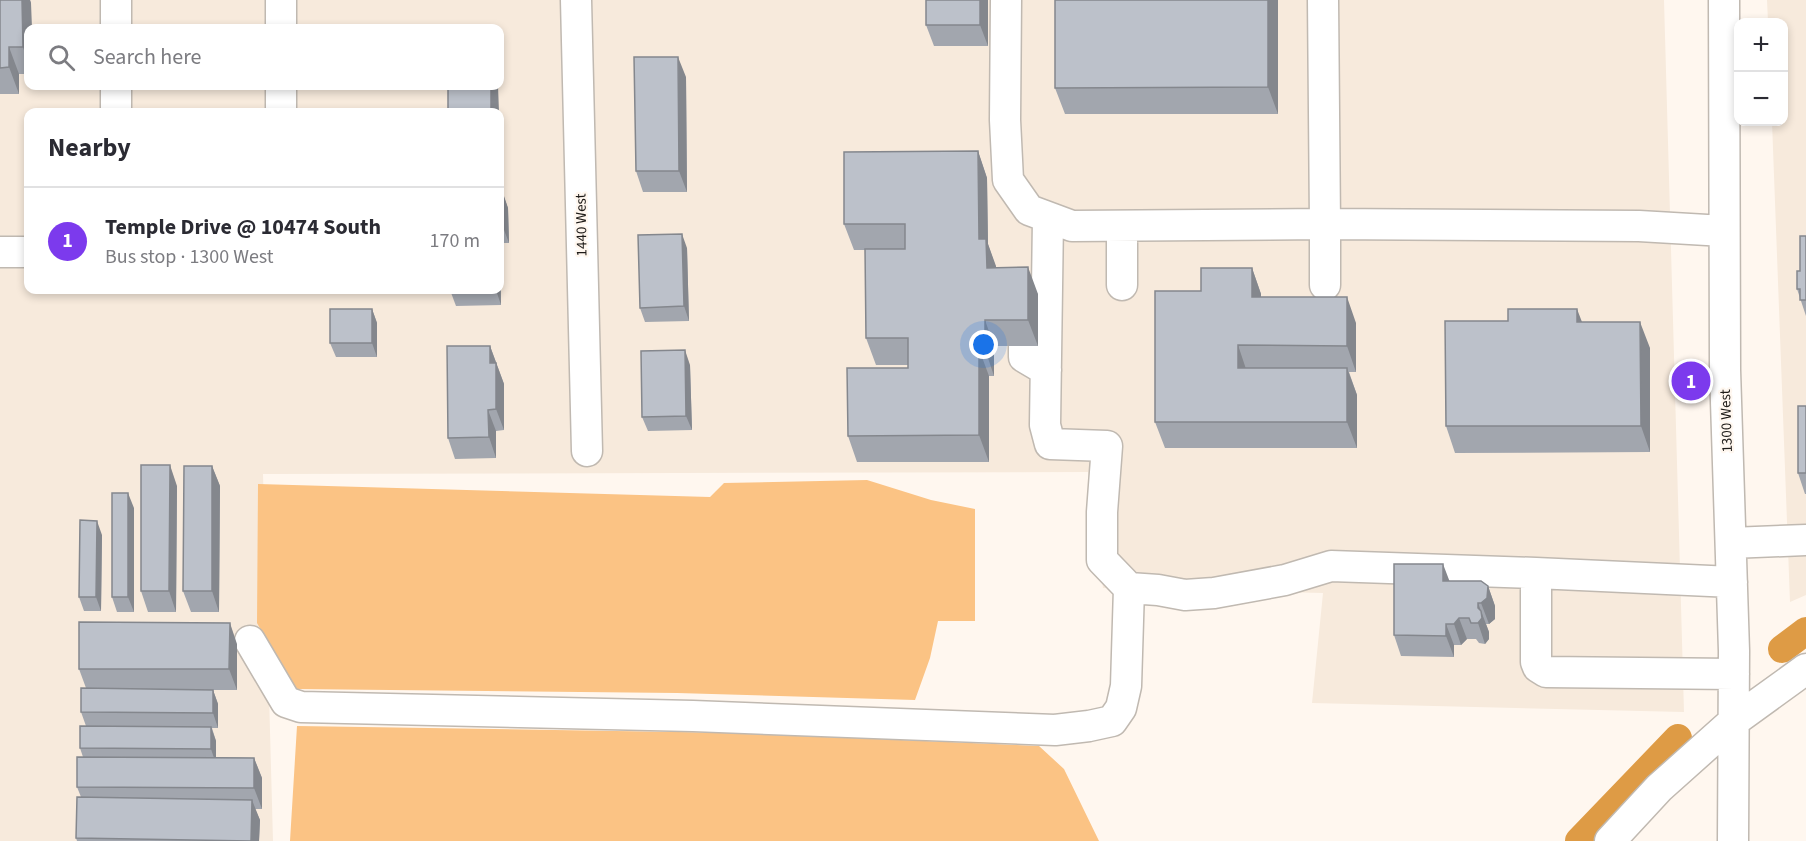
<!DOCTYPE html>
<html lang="en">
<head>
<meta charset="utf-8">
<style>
	body { margin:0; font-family:"Source Sans 3",sans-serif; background:#f7f7f7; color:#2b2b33 }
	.controls { position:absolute; right:18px; top:18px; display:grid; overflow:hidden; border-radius:12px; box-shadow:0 3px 9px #0003 }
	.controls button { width:54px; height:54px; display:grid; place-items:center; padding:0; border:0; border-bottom:2px solid #e1e1e2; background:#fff; color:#2b2b33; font:30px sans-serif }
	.you { position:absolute; left:984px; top:345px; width:21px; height:21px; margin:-15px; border:4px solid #fff; border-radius:50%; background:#1a73e8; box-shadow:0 0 0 9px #1a73e833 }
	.badge { display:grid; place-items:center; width:39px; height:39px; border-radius:50%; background:#7c3aed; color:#fff; font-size:20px; font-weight:700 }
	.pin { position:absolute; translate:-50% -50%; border:3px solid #fff; box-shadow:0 2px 6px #0006 }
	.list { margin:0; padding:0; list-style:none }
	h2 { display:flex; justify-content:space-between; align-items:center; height:78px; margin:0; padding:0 24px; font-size:26px }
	h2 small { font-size:20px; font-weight:400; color:#7c7c81 }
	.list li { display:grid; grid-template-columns:39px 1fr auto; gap:18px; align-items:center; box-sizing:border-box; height:108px; padding:0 24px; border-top:2px solid #e1e1e2 }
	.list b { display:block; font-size:22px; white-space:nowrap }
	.list p { margin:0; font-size:20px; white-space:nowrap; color:#7c7c81 }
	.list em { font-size:20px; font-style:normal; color:#7c7c81 }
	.icon { flex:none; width:33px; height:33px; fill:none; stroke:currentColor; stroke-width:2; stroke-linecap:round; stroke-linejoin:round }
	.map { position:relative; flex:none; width:1806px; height:841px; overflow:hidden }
	.search { position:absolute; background:#fff; box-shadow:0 3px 9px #0003; left:24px; top:24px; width:480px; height:66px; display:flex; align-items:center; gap:15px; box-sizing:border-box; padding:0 21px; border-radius:12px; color:#7c7c81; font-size:22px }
	.panel { position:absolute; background:#fff; box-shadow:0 3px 9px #0003; left:24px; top:108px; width:480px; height:186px; border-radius:12px }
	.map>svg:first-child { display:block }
</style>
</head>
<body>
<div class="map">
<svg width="1806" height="841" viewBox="0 0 1806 841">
	<rect width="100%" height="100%" fill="#fff7ef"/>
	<path fill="#f7eadc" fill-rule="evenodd" d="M0,0H1664L1684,712L1312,703L1323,593L1103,588L1088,472L263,474L273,841H0ZM28,28H500V86H28ZM28,112H500V290H28Z
		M1767,0H1806V595L1790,602L1772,122H1784V22H1768Z"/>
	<path fill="#fbc384" d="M867,480L931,500L975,509V621H938L930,658L915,700L677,693L294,689L257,623L258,484L710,497L724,483Z
		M297,726L740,733L1039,746L1064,769L1099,841H290Z"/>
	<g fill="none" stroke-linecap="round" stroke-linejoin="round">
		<path stroke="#de9b45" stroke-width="28" d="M1782,649L1806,631
			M1579,841L1678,738"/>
		<defs>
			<path id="minor" d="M576,0L587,451
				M1006,0L1005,120L1008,180L1029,210L1072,226L1325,224L1323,0
				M1724,0L1725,370L1734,651L1733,841
				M116,28V0
				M281,28V0
				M116,112V86
				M281,112V86
				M1048,219L1045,425L1050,444L1107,446L1102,512V560L1129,588L1158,590L1185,595L1214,593L1285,580L1331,566L1536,573L1732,582
				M1122,226V285
				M0,252H28
				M1325,285V224L1639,226L1724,231
				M1024,346V357L1046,370
				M1731,543L1806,540
				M1536,573V662L1538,667L1546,672L1734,674
				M250,641L286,702L301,707L693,716L1055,730L1089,726L1112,721L1121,708L1126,686L1129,588
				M1610,841L1659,788L1734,721L1806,669"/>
		</defs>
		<use href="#minor" stroke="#c0b9b1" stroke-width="33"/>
		<use href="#minor" stroke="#fff" stroke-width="30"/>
	</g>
	<path fill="#a2a6ae" d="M0,0H30L31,3L28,28V74H19V94H0Z
		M988,0V46H934L926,25Z
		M1278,0V114H1065L1055,88Z
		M686,77L687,192H643L636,171Z
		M978,151L987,178L988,244L996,268L1038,294V346H994V376H989V462H857L848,436L908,368V365H876L866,338L865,250H854L844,224Z
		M500,187L508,208L509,243H500L501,305L456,306L450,290H500Z
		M1806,236V316L1797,289Z
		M687,248L689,321L645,322L640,308Z
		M1252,268L1261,294V297L1356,323V372H1349L1357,395V448H1165L1155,422L1201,291Z
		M372,309L377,323V357H336L330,343Z
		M1582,322L1650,348V452L1455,453L1446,426Z
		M490,346L504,384V430L496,431V458L455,459L448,438Z
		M690,365L692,430L648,431L642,417Z
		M1806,406V494H1805L1798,473Z
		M212,466L220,486L219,612H191L183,591Z
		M177,486L176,612H148L141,591Z
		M134,508V612H117L112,597Z
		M102,535L101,611H84L79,597Z
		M1449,581L1488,586L1495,606V619L1489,624H1486L1489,632V639L1485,644L1479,643L1476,639H1467L1461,645H1454V657L1401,656L1394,635Z
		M237,644V690H213L218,704V728H212L216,741V757L254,758L262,778V809H255L260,820L259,841H77L76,838L81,797L77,787L83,757L80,748L86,726L81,712L86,688L79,669Z"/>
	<path fill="#84878d" d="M22,0H30L31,3L32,28H28V63L23,47Z
		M980,0H988V46L980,25Z
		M1268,0H1278V114L1268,87Z
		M9,47L19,74V94L9,67Z
		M678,57L686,77L687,192L679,171Z
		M491,86H498L499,112H491Z
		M978,151L987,178L988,244L996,266V294L987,268L979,239Z
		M501,187L508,208L509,243L501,222Z
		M682,234L687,248L689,321L684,306Z
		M500,242V243L501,305L496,290H500Z
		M1028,267L1038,294V346L1028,320Z
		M1252,268L1261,294V323L1252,297Z
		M1347,297L1356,323V372L1347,346Z
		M372,309L377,323V357L372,343Z
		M1577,309L1587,335L1577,322Z
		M985,320L994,346V376L985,349Z
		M1640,322L1650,348V452L1641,426Z
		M1238,345L1247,372L1238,368Z
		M490,346L504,384V430L496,409L490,363Z
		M979,349L989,376V462L979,435Z
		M685,350L690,365L692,430L686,416Z
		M1347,368L1357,395V448L1347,422Z
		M488,410L496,431V458L489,437Z
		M170,465L177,486L176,612L169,591Z
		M212,466L220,486L219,612L212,591Z
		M128,493L134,508V612L128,597Z
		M97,521L102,535L101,611L96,597Z
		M1443,564L1451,585L1443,581Z
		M1488,586L1495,606V619L1489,624L1481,603Z
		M1478,603L1489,632V639L1485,644L1478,623Z
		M1459,618L1467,639L1461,645L1454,624Z
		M230,623L237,644V690L229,669Z
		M1446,624L1454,645V657L1446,636Z
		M213,690L218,704V728L213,713Z
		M211,727L216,741V764L211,749Z
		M254,758L262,778V809L254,788Z
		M252,800L260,820L259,841H251Z"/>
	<path fill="#bcc1ca" stroke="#84878d" stroke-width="1.5" d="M0,0H22L23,47H9V67L0,68Z
		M926,0H980V25H926Z
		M1055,0H1268V87L1055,88Z
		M634,57H678L679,171H636Z
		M448,86H491V112H448Z
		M978,151L979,239H986L987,268L1028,267V320H985V349H979V435L848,436L847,368H908V338H866L865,249H905V224H844V152Z
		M500,187H501V222H500Z
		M682,234L684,306L640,308L638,235Z
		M1800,236H1806V300H1800V289H1797V271H1800Z
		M1201,268H1252V297H1347V346L1238,345V368H1347V422H1155V291H1201Z
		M330,309H372V343H330Z
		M1508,309H1577V322H1640L1641,426H1446L1445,321H1508Z
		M447,346H490V363H496V409L488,410L489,437L448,438Z
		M685,350L686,416L642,417L641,351Z
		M1798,406H1806V473H1798Z
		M141,465H170L169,591H141Z
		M184,466H212V591H183Z
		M112,493H128V597H112Z
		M80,520L97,521L96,597H79Z
		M1394,564H1443V581H1481L1488,586L1487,598L1481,603H1478V608L1481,611L1482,618L1478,623H1471L1469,618H1459L1454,624H1446V636L1394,635Z
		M79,622L230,623L229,669H79Z
		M81,688L213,690V713L81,712Z
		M80,726L211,727V749L80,748Z
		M77,757L254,758V788L77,787Z
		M77,797L252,800L251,841L76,838Z"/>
	<g text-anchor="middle" stroke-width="4.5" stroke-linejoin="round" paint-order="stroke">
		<g font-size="15" fill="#1e1b18" stroke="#fff7ef">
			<text transform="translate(581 225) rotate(-91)" y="5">1440 West</text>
			<text transform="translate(1726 421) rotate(-92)" y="5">1300 West</text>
		</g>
	</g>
</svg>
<div class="controls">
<button>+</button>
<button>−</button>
</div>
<div class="you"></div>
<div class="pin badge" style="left:1691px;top:381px">1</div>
<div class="search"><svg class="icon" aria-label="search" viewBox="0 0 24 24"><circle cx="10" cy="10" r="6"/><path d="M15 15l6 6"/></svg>Search here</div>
<section class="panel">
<h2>Nearby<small></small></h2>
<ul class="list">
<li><span class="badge">1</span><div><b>Temple Drive @ 10474 South</b><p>Bus stop · 1300 West</p></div><em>170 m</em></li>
</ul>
</section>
</div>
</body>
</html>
